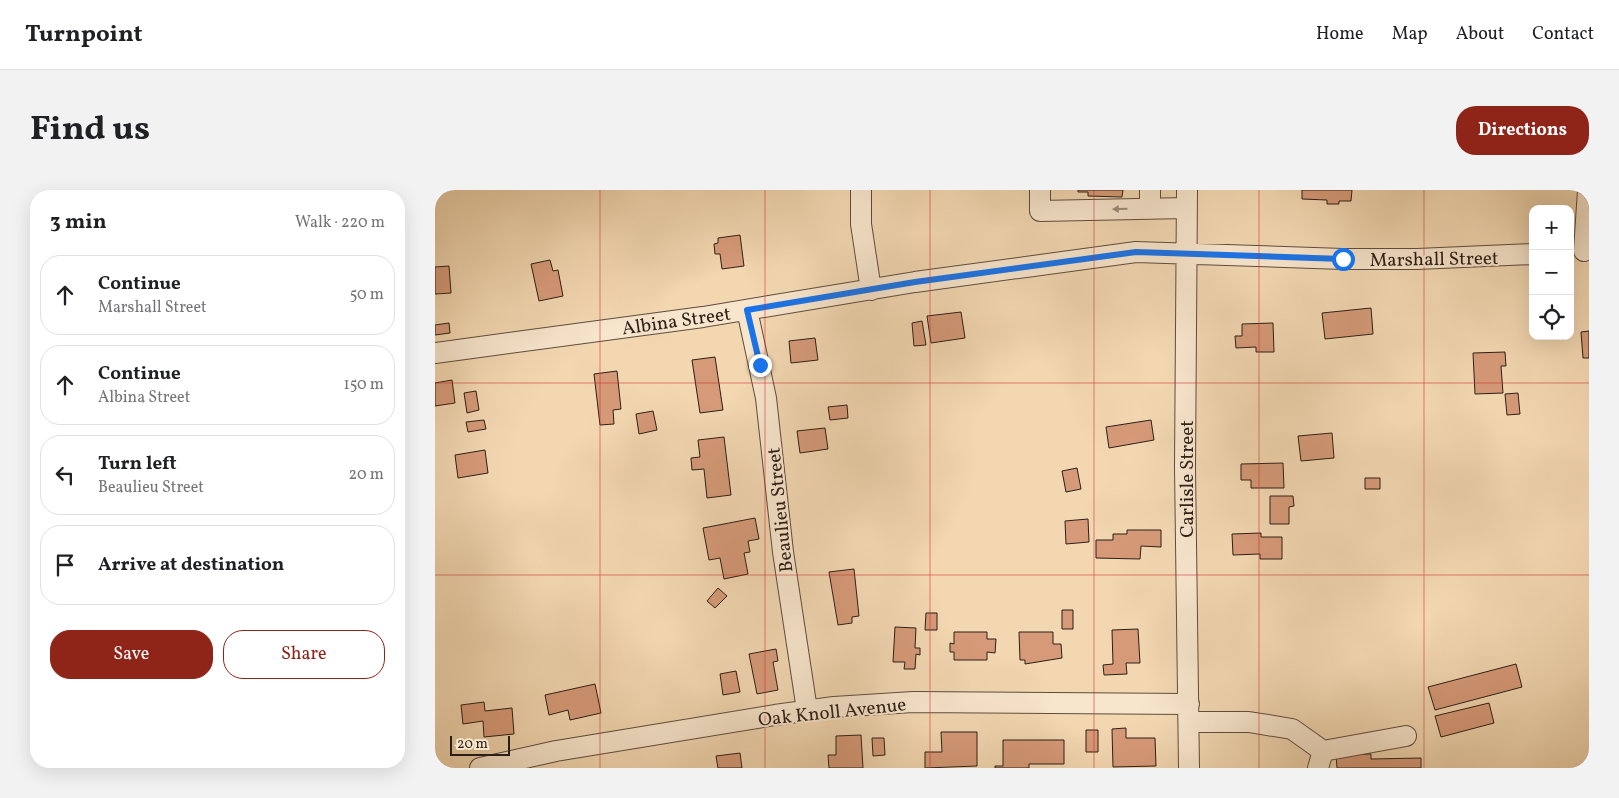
<!DOCTYPE html>
<html lang="en">
<head>
<meta charset="utf-8">
<style>
	body { margin:0; font-family:Vollkorn,serif; background:#f2f2f2; color:#202124 }
	.controls { position:absolute; right:15px; top:15px; display:grid; overflow:hidden; border-radius:10px; box-shadow:0 5px 20px #0002 }
	.controls button { width:45px; height:45px; display:grid; place-items:center; padding:0; border:0; border-bottom:1px solid #e0e0e0; background:#fff; color:#202124; font:25px sans-serif }
	.scale { position:absolute; left:15px; bottom:12px; width:60px; box-sizing:border-box; padding-left:5px; border:2px solid #2c1f19; border-top:0; font-size:14px; line-height:18px; white-space:nowrap; color:#2c1f19; -webkit-text-stroke:4px #f7e5cc; paint-order:stroke }
	.stop { position:absolute; width:15px; height:15px; margin:-11px; border:4px solid #1a73e8; border-radius:50%; background:#fff }
	.stop.end { background:#1a73e8; border-color:#fff; box-shadow:0 1px 5px #0008 }
	.list { margin:0; padding:0; list-style:none }
	h2 { display:flex; justify-content:space-between; align-items:center; height:65px; margin:0; padding:0 20px; font-size:21px }
	h2 small { font-size:16px; font-weight:400; color:#757577 }
	.list li { display:grid; grid-template-columns:32px 1fr auto; gap:15px; align-items:center; box-sizing:border-box; height:80px; margin:0 10px 10px; padding:0 10px; border:1px solid #e0e0e0; border-radius:20px }
	.list b { display:block; font-size:19px; white-space:nowrap }
	.list p { margin:0; font-size:16px; white-space:nowrap; color:#757577 }
	.list em { font-size:16px; font-style:normal; color:#757577 }
	.actions { display:flex; gap:10px; padding:15px 20px }
	.actions a { flex:1; padding:11px 0; border:1px solid #8f2418; border-radius:20px; text-align:center; font-size:18px; color:#8f2418 }
	.actions .main { background:#8f2418; color:#fff }
	.icon { flex:none; width:28px; height:28px; fill:none; stroke:currentColor; stroke-width:2; stroke-linecap:round; stroke-linejoin:round }
	.map { position:relative; flex:none; width:1154px; height:578px; overflow:hidden; border-radius:20px }
	header { display:flex; align-items:center; gap:30px; box-sizing:border-box; height:70px; padding:0 25px; background:#fff; border-bottom:1px solid #e0e0e0 }
	header strong { font-size:24px }
	nav { display:flex; gap:28px; margin-inline-start:auto; font-size:18px }
	.intro { display:flex; align-items:center; justify-content:space-between; box-sizing:border-box; height:120px; padding:0 30px }
	h1 { margin:0; font-size:35px }
	.button { padding:12px 22px; border-radius:20px; background:#8f2418; color:#fff; font-size:18px; font-weight:700 }
	main { display:flex; gap:30px; padding:0 30px }
	aside { flex:1; background:#fff; border-radius:20px; box-shadow:0 5px 20px #0002 }
	.map>svg:first-child { display:block }
</style>
</head>
<body>
<header>
<strong>Turnpoint</strong>
<nav><a>Home</a><a>Map</a><a>About</a><a>Contact</a></nav>
</header>
<div class="intro"><h1>Find us</h1><a class="button">Directions</a></div>
<main>
<aside>
<h2>3 min<small>Walk · 220 m</small></h2>
<ul class="list">
<li><svg class="icon" aria-label="ahead" viewBox="0 0 24 24"><path d="M12 20V5M6 11l6-6 6 6"/></svg><div><b>Continue</b><p>Marshall Street</p></div><em>50 m</em></li>
<li><svg class="icon" aria-label="ahead" viewBox="0 0 24 24"><path d="M12 20V5M6 11l6-6 6 6"/></svg><div><b>Continue</b><p>Albina Street</p></div><em>150 m</em></li>
<li><svg class="icon" aria-label="left" viewBox="0 0 24 24"><path d="M17 20v-9H6M10 6l-5 5 5 5"/></svg><div><b>Turn left</b><p>Beaulieu Street</p></div><em>20 m</em></li>
<li><svg class="icon" aria-label="arrive" viewBox="0 0 24 24"><path d="M6 21V4h12l-3 4 3 4H6"/></svg><div><b>Arrive at destination</b></div></li>
</ul>
<div class="actions"><a class="main">Save</a><a>Share</a></div>
</aside>
<div class="map">
<svg width="1154" height="578" viewBox="0 0 1154 578">
	<rect width="100%" height="100%" fill="#f2d7b1"/>
	<filter id="stains"><feTurbulence type="fractalNoise" baseFrequency=".004" numOctaves="4"/><feColorMatrix values="0 0 0 0 .2 0 0 0 0 .09 0 0 0 0 .02 0 0 0 .5 -.17"/></filter>
	<radialGradient id="worn" r=".72"><stop offset=".6" stop-color="#630" stop-opacity="0"/><stop offset="1" stop-color="#630" stop-opacity=".3"/></radialGradient>
	<path fill="#d69a78" stroke="#2c1f19" d="M643,0H688L687,7L653,6V2H643Z
		M867,0H917L916,11H904V14H892V10L867,9Z
		M305,45L309,76L287,79L285,64H280L279,54L283,53V48Z
		M115,70L118,81L123,80L128,106L104,111L96,74Z
		M14,76L16,103L0,104V77Z
		M936,118L938,144L890,149L887,123Z
		M526,122L530,148L496,153L492,126Z
		M487,131L491,155L479,156L477,133Z
		M14,133L15,143L0,145V135Z
		M838,133L839,162H821V157L801,158L800,146H807V134Z
		M1154,141V168H1148L1146,142Z
		M380,148L383,170L356,173L354,151Z
		M1070,162L1071,176H1066L1068,203L1040,204L1038,163Z
		M280,167L288,220L265,223L257,170Z
		M182,181L186,219L178,220L179,234L165,235L159,184Z
		M17,190L20,213L0,216V193Z
		M41,201L44,220L32,223L29,203Z
		M1083,203L1085,224L1072,225L1070,204Z
		M412,215L413,228L395,230L393,217Z
		M218,221L222,240L204,244L201,224Z
		M49,230L51,239L33,242L31,232Z
		M716,230L719,250L674,258L671,237Z
		M390,238L393,259L365,263L362,241Z
		M897,243L899,268L866,271L863,246Z
		M289,247L296,305L272,308L269,279L257,280L256,268L265,267L263,250Z
		M50,260L53,283L23,288L20,265Z
		M848,273L849,298H816V290H806V274Z
		M642,278L646,299L631,302L627,281Z
		M930,288H945V299H930Z
		M835,306H858L859,316L854,317V334H835Z
		M320,328L324,349L313,351L315,362L309,363L313,384L289,389L285,368L274,370L268,338Z
		M653,329L654,352L631,354L630,331Z
		M692,340H726V357L706,356L705,369L661,368V350H678V344H692Z
		M826,343V347H847V369H825V364L798,365L797,344Z
		M419,379L424,426L417,427V433L403,435L394,382Z
		M283,398L292,406L280,418L272,411Z
		M627,420H638V439H627Z
		M491,423H502V440H490Z
		M460,437L481,438L480,458H485V465L481,464L480,479H469L470,472H458Z
		M703,439L705,473H691L692,484L669,485L668,475L678,474L677,440Z
		M519,442H552V449H561L560,463L552,462V470H519V462H515V453L519,454Z
		M584,442H618V454H626L627,468L590,474V470H585Z
		M341,459L343,471L338,472L343,500L322,504L314,464Z
		M1081,474L1087,497L1000,520L993,497Z
		M301,481L305,502L288,505L285,484Z
		M160,494L166,523L135,530L133,520L114,525L110,505Z
		M49,512L50,521L77,518L79,544L49,547L48,531L28,534L26,515Z
		M1054,513L1059,533L1006,547L1000,526Z
		M691,538V548H720L721,576L678,577L677,539Z
		M651,540H663V562H651Z
		M506,542H542V576L490,578V562H507Z
		M426,545L428,578H394L393,565H401V546Z
		M437,548H449L450,565L438,566Z
		M568,550H629V574H594V578H560V576H568Z
		M305,563L307,578H283L281,566Z
		M936,564V569L986,568V578H902L901,565Z"/>
	<g fill="none" stroke-linecap="round" stroke-linejoin="round">
		<defs>
			<path id="minor" d="M426,0V34L436,100
				M605,0V21L751,18
				M752,0L750,277L754,578
				M715,18V0
				M1149,61L1153,0
				M312,120L331,208L348,362L372,520
				M0,163L268,127L480,92L701,62L908,69H982L1098,64
				M754,532H814L857,539L888,561
				M45,578L121,561L340,525L399,517L478,512L754,514
				M883,578L888,561L971,546"/>
		</defs>
		<use href="#minor" stroke="#5e4d3f" stroke-width="22"/>
		<use href="#minor" stroke="#f7e5cc" stroke-width="20"/>
	</g>
	<defs><path id="oneway-solid" d="M-6-.8H1V-3.2L6.5 0L1 3.2V.8H-6Z" transform="scale(1.25)"/></defs>
	<use fill="#9c8c7b" href="#oneway-solid" transform="translate(685 19) rotate(179)"/>
	<g fill="none" stroke-linecap="round" stroke-linejoin="round">
		<path stroke="#1a73e8" stroke-width="6" d="M325,175L312,120L480,92L701,62L908,69"/>
	</g>
	<path fill="none" stroke="#d62828" stroke-width="1" stroke-opacity="0.55" d="M165,0V578M330,0V578M495,0V578M659,0V578M824,0V578M989,0V578M0,193H1154M0,385H1154"/>
	<g text-anchor="middle" stroke-width="4" stroke-linejoin="round" paint-order="stroke">
		<g font-size="19" fill="#2c1f19" stroke="#f7e5cc">
			<text transform="translate(999 68) rotate(-1)" y="7">Marshall Street</text>
			<text transform="translate(241 130) rotate(-8)" y="7">Albina Street</text>
			<text transform="translate(751 289) rotate(-90)" y="7">Carlisle Street</text>
			<text transform="translate(344 320) rotate(-96)" y="7">Beaulieu Street</text>
			<text transform="translate(397 521) rotate(-6)" y="7">Oak Knoll Avenue</text>
		</g>
	</g>
	<rect width="100%" height="100%" filter="url(#stains)"/>
	<rect width="100%" height="100%" fill="url(#worn)"/>
</svg>
<div class="controls">
<button>+</button>
<button>−</button>
<button><svg class="icon" aria-label="locate" viewBox="0 0 24 24"><circle cx="12" cy="12" r="6"/><path d="M12 2v4M12 18v4M2 12h4M18 12h4"/></svg></button>
</div>
<div class="scale">20 m</div>
<div class="stop" style="left:908px;top:69px"></div>
<div class="stop end" style="left:325px;top:175px"></div>
</div>
</main>
</body>
</html>
